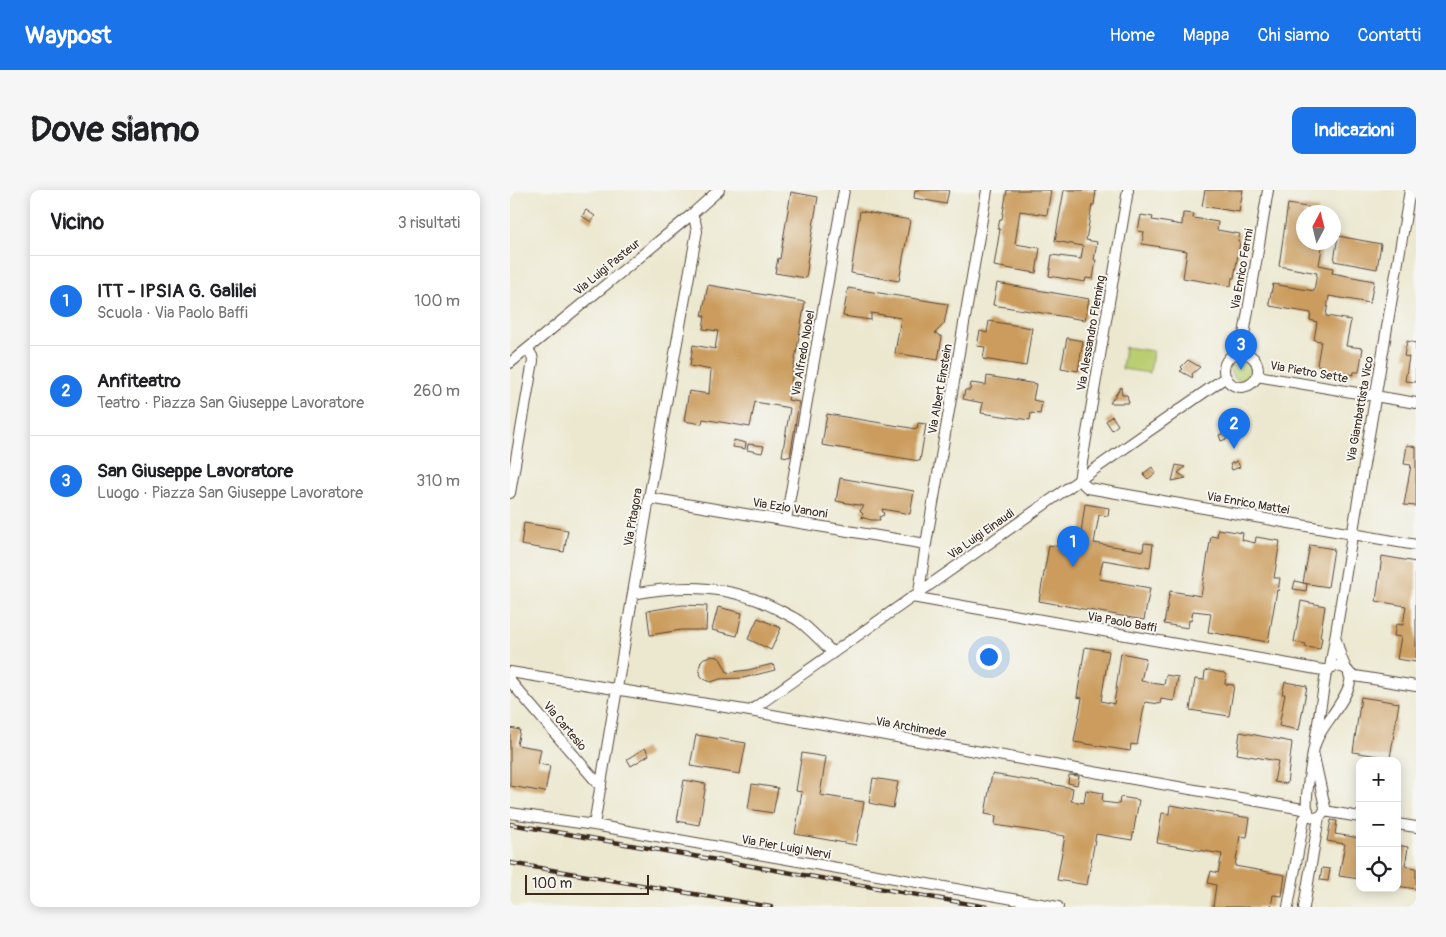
<!DOCTYPE html>
<html lang="it">
<head>
<meta charset="utf-8">
<style>
	body { margin:0; font-family:Pangolin,sans-serif; background:#f6f6f6; color:#202124 }
	.controls { position:absolute; right:15px; bottom:15px; display:grid; overflow:hidden; border-radius:10px; box-shadow:0 2px 12px #0003 }
	.controls button { width:45px; height:45px; display:grid; place-items:center; padding:0; border:0; border-bottom:1px solid #e0e0e0; background:#fff; color:#202124; font:25px sans-serif }
	.compass { position:absolute; left:786px; top:15px; width:45px; height:45px; border-radius:50%; background:#fff; box-shadow:0 2px 12px #0003; rotate:7deg }
	.scale { position:absolute; left:15px; bottom:12px; width:124px; box-sizing:border-box; padding-left:5px; border:2px solid #3b2a1e; border-top:0; font-size:14px; line-height:18px; white-space:nowrap; color:#3b2a1e; -webkit-text-stroke:4px #f6f6f2; paint-order:stroke }
	.you { position:absolute; left:478px; top:466px; width:18px; height:18px; margin:-12px; border:4px solid #fff; border-radius:50%; background:#1a73e8; box-shadow:0 0 0 8px #1a73e833 }
	.badge { display:grid; place-items:center; width:32px; height:32px; border-radius:50%; background:#1a73e8; color:#fff; font-size:16px; font-weight:700 }
	.pin { position:absolute; translate:-50% -41px; filter:drop-shadow(0 1px 2px #0008) }
	.pin::after { content:''; position:absolute; top:26px; width:18px; height:15px; background:inherit; clip-path:polygon(0 0,100% 0,50% 100%) }
	.list { margin:0; padding:0; list-style:none }
	h2 { display:flex; justify-content:space-between; align-items:center; height:65px; margin:0; padding:0 20px; font-size:21px }
	h2 small { font-size:16px; font-weight:400; color:#757577 }
	.list li { display:grid; grid-template-columns:32px 1fr auto; gap:15px; align-items:center; box-sizing:border-box; height:90px; padding:0 20px; border-top:1px solid #e0e0e0 }
	.list b { display:block; font-size:19px; white-space:nowrap }
	.list p { margin:0; font-size:16px; white-space:nowrap; color:#757577 }
	.list em { font-size:16px; font-style:normal; color:#757577 }
	.icon { flex:none; width:28px; height:28px; fill:none; stroke:currentColor; stroke-width:2; stroke-linecap:round; stroke-linejoin:round }
	.map { position:relative; flex:none; width:906px; height:717px; overflow:hidden; border-radius:10px }
	header { display:flex; align-items:center; gap:30px; box-sizing:border-box; height:70px; padding:0 25px; background:#1a73e8; color:#fff }
	header strong { font-size:24px }
	nav { display:flex; gap:28px; margin-inline-start:auto; font-size:18px }
	.intro { display:flex; align-items:center; justify-content:space-between; box-sizing:border-box; height:120px; padding:0 30px }
	h1 { margin:0; font-size:35px }
	.button { padding:12px 22px; border-radius:10px; background:#1a73e8; color:#fff; font-size:18px; font-weight:700 }
	main { display:flex; gap:30px; padding:0 30px }
	aside { flex:1; background:#fff; border-radius:10px; box-shadow:0 2px 12px #0003 }
	.map>svg:first-child { display:block }
</style>
</head>
<body>
<header>
<strong>Waypost</strong>
<nav><a>Home</a><a>Mappa</a><a>Chi siamo</a><a>Contatti</a></nav>
</header>
<div class="intro"><h1>Dove siamo</h1><a class="button">Indicazioni</a></div>
<main>
<aside>
<h2>Vicino<small>3 risultati</small></h2>
<ul class="list">
<li><span class="badge">1</span><div><b>ITT - IPSIA G. Galilei</b><p>Scuola · Via Paolo Baffi</p></div><em>100 m</em></li>
<li><span class="badge">2</span><div><b>Anfiteatro</b><p>Teatro · Piazza San Giuseppe Lavoratore</p></div><em>260 m</em></li>
<li><span class="badge">3</span><div><b>San Giuseppe Lavoratore</b><p>Luogo · Piazza San Giuseppe Lavoratore</p></div><em>310 m</em></li>
</ul>
</aside>
<div class="map">
<svg width="906" height="717" viewBox="0 0 906 717">
	<rect width="100%" height="100%" fill="#f6f6f2"/>
	<filter id="ink" filterUnits="userSpaceOnUse"><feTurbulence type="fractalNoise" baseFrequency=".02" numOctaves="2"/><feDisplacementMap in="SourceGraphic" scale="10" xChannelSelector="R" yChannelSelector="G"/><feConvolveMatrix kernelMatrix="1 2 1 2 8 2 1 2 1" color-interpolation-filters="sRGB"/></filter>
	<filter id="wash" filterUnits="userSpaceOnUse"><feTurbulence type="fractalNoise" baseFrequency=".0096" numOctaves="4" result="noise"/><feDisplacementMap in="SourceGraphic" scale="20" xChannelSelector="R" yChannelSelector="G"/><feGaussianBlur stdDeviation="1.12" result="paint"/><feColorMatrix in="noise" values="0 0 0 0 0 0 0 0 0 0 0 0 0 0 0 0 0 1.4 0 .05"/><feComposite in="paint" operator="in"/></filter>
	<g filter="url(#wash)">
		<rect width="100%" height="100%" fill="#ece8d0"/>
		<path fill="#b9cd71" stroke="#7a7c48" d="M615,157L643,161L640,183L612,179Z
			M720 179a11 11 0 1 1 22 0a11 11 0 1 1-22 0Z"/>
		<g id="blocks">
			<path fill="#cb9c5d" d="M405,0H439L436,14L404,8Z
				M497,0H541L537,25L510,21L505,54L530,58L526,83L484,76L490,39H488L490,29H492Z
				M554,0H586L584,15H582L576,50L587,52L584,70H586L583,89L576,88L575,92L539,86L542,65L571,69L573,56L545,51Z
				M695,0H733L729,22L692,16Z
				M281,2L308,7L297,73L298,74L296,88L265,83L268,68L270,69Z
				M778,14L808,19V22H794V52H813L809,75L823,78L822,83L864,91L860,113L819,106L816,126L841,130L836,156L853,158L849,182H844L843,185L811,180L812,176L807,175L811,151L804,150L807,132L800,130L801,123L760,116V113H759L763,94L804,101L807,83L769,76Z
				M76,20L85,26L81,32L72,26Z
				M350,21L400,30L389,91L341,83Z
				M673,23L684,24L683,28L708,32L707,40L730,44L728,51L730,52L724,88H722L721,96L673,88L677,61L632,54L634,42L628,41L631,25L643,27L642,30L672,35Z
				M828,46L871,54L867,79L824,71Z
				M487,93L579,109L575,130L483,115Z
				M198,95L295,112L278,210L289,212L280,267L272,266L280,218L245,212L240,237L193,229L192,234L174,231L179,201L199,204L201,180L180,176L183,155L205,159L208,141L193,139L195,126H192Z
				M338,98L438,114L434,134L425,143L432,147L428,170L385,163L391,128L361,123V130L333,126Z
				M479,131L522,138L516,176L473,169L475,157L467,156L470,141L477,143Z
				M557,148L573,151L568,181L551,178Z
				M897,151L906,153V192L895,191L899,167L894,166Z
				M678,170L690,177L682,184L683,188L670,181L673,179L671,177Z
				M477,186L526,194L523,210L532,212L530,224L521,223L520,230L471,223L473,213L453,209L455,200H460L461,193L476,195Z
				M611,197L612,205H617L619,213H600Z
				M317,224L407,239L408,233L416,234L410,271L312,255Z
				M602,226L608,235L602,240L596,231Z
				M717,242L719,248L711,251L709,245Z
				M224,250L236,253L235,259L223,257Z
				M238,254L254,256L252,263L237,260Z
				M897,255L906,257V316L894,315L901,275L894,274Z
				M727,271L730,277L722,280L720,274Z
				M666,275L675,277L668,283L676,288L662,291Z
				M642,277L646,283L638,289L633,284Z
				M330,288L404,301L400,324L372,319L374,325L369,327L370,330H361L351,327L353,324L350,321L354,316L326,311Z
				M575,314L599,318L598,326L589,325L584,353L633,361L634,353L643,354L640,378L593,370L589,389L640,398L634,430L529,411L539,355L558,358L560,348L570,350Z
				M14,333L58,340L54,362L11,355Z
				M708,339L733,343L732,350L745,353L746,347L770,351L764,388H770L768,401L767,400L758,452L698,442L701,423L683,421L681,431L679,430L678,438L654,434L660,401L691,406L701,346L707,347Z
				M800,355L824,359L818,397L793,393Z
				M872,366L906,372V472L887,469L891,447L884,446L886,434L893,435L896,416L866,411Z
				M785,391L797,394L796,401L783,399Z
				M791,411L815,416L810,447L812,448L810,459L795,457L796,454L784,452Z
				M173,415L197,416L196,440H171L140,445L137,421Z
				M208,417L232,423L227,446L202,440Z
				M248,428L271,438L261,460L238,449Z
				M575,457L599,461L591,511L604,514L611,463L636,468L631,491L654,495L656,485L668,487L664,511L651,509L650,514L635,512L627,555L621,554L620,561L564,552L572,508L567,507Z
				M201,466L208,467L211,470L217,482L221,484L222,482L238,480L263,474L265,480L233,488L210,489L201,492L194,489L191,486L189,479L191,471L194,468Z
				M699,480L714,483L716,485L715,494L724,495L719,526L680,520L685,489L694,490L695,481Z
				M775,492L797,496L789,540L769,536L775,504H772Z
				M851,507L889,513L880,568L843,562Z
				M0,538L10,540L7,555L31,559L28,574L40,576L35,602L0,596Z
				M730,542L782,552L777,594L764,592L768,571L727,564Z
				M186,545L236,553L230,584L180,576Z
				M135,558L139,565L121,576L117,569Z
				M292,563L316,567L310,605L354,612L346,655L285,644L292,602L286,601Z
				M482,584L563,598L561,611L574,613L576,600L593,603L592,612L609,614L610,607L629,610L622,650L586,644L577,695L547,690L555,646L485,635L486,626L475,624Z
				M559,585L569,586L567,595L558,593Z
				M363,588L388,592L383,618L359,613Z
				M174,590L196,594L189,635L167,631Z
				M242,594L268,598L263,623L238,619Z
				M660,615L740,628L737,647L730,646L725,676L775,685L772,706L763,705L761,717H703L706,695L698,693L701,681L708,683L712,664L647,653L652,623L659,624Z
				M821,630L827,631L825,644L850,648V689L829,686L835,654L817,651Z
				M887,655L898,657L895,676L906,678V699L887,696Z
				M812,678L820,679L818,691L810,690Z"/>
		</g>
	</g>
	<g filter="url(#ink)">
		<use href="#blocks" fill-opacity="0" stroke="#564639" stroke-width="1"/>
		<g fill="none" stroke-linecap="round" stroke-linejoin="round">
			<defs>
				<path id="minor" d="M618,0L569,290L578,298L906,355
					M731,163L758,0
					M714 180a17 17 0 1 1 34 0a17 17 0 1 1-34 0Z
					M0,173L181,25L209,0
					M747,186L906,213
					M0,303L23,171L22,166L17,159
					M139,308L416,354
					M276,330L334,0
					M409,402L416,354L477,0
					M123,404C175,394 222,395 269,420C276,424 283,427 289,431C302,441 312,452 323,463
					M402,407L818,481
					M826,450L831,467L836,479
					M825,476C862,478 822,524 814,537C810,543 806,550 804,558L816,483L818,479Z
					M820,478L900,0
					M0,482L240,521L798,620
					M839,485L906,496
					M0,491L91,597
					M240,521L716,187
					M803,562L815,617C814,629 800,632 797,619C795,605 801,578 803,562L804,558
					M814,621L850,627
					M0,623L84,635L548,717
					M887,634L906,637
					M84,635L139,308L187,41L185,31L181,25
					M778,717L794,629L799,624
					M794,717L809,627"/>
			</defs>
			<use href="#minor" stroke="#564639" stroke-width="12"/>
			<use href="#minor" stroke="#fff" stroke-width="10"/>
			<defs>
				<path id="rail" d="M0,634L477,717
					M0,673L261,717"/>
			</defs>
			<use href="#rail" stroke="#3b2a1e" stroke-width="4.5"/>
			<use href="#rail" stroke="#f6f6f2" stroke-width="2.5" stroke-dasharray="8" stroke-linecap="butt"/>
		</g>
	</g>
	<g text-anchor="middle" stroke-width="4" stroke-linejoin="round" paint-order="stroke">
		<g font-size="12" fill="#3b2a1e" stroke="#f6f6f2">
			<text transform="translate(97 77) rotate(-39)" y="4">Via Luigi Pasteur</text>
			<text transform="translate(732 79) rotate(-80)" y="4">Via Enrico Fermi</text>
			<text transform="translate(581 143) rotate(-80)" y="4">Via Alessandro Fleming</text>
			<text transform="translate(293 163) rotate(-80)" y="4">Via Alfredo Nobel</text>
			<text transform="translate(799 182) rotate(10)" y="4">Via Pietro Sette</text>
			<text transform="translate(430 199) rotate(-80)" y="4">Via Albert Einstein</text>
			<text transform="translate(850 219) rotate(-80)" y="4">Via Giambattista Vico</text>
			<text transform="translate(738 313) rotate(10)" y="4">Via Enrico Mattei</text>
			<text transform="translate(280 318) rotate(9)" y="4">Via Ezio Vanoni</text>
			<text transform="translate(123 327) rotate(-80)" y="4">Via Pitagora</text>
			<text transform="translate(471 344) rotate(-35)" y="4">Via Luigi Einaudi</text>
			<text transform="translate(612 432) rotate(10)" y="4">Via Paolo Baffi</text>
			<text transform="translate(55 536) rotate(50)" y="4">Via Cartesio</text>
			<text transform="translate(401 537) rotate(10)" y="4">Via Archimede</text>
			<text transform="translate(276 657) rotate(10)" y="4">Via Pier Luigi Nervi</text>
		</g>
	</g>
</svg>
<div class="controls">
<button>+</button>
<button>−</button>
<button><svg class="icon" aria-label="locate" viewBox="0 0 24 24"><circle cx="12" cy="12" r="6"/><path d="M12 2v4M12 18v4M2 12h4M18 12h4"/></svg></button>
</div>
<svg class="compass" viewBox="-18 -18 36 36"><path d="M0-13l5 13h-10z" fill="#e53935"/><path d="M0 13l5-13h-10z" fill="#757577"/></svg>
<div class="scale">100 m</div>
<div class="you"></div>
<div class="pin badge" style="left:563px;top:377px">1</div>
<div class="pin badge" style="left:724px;top:259px">2</div>
<div class="pin badge" style="left:731px;top:180px">3</div>
</div>
</main>
</body>
</html>
